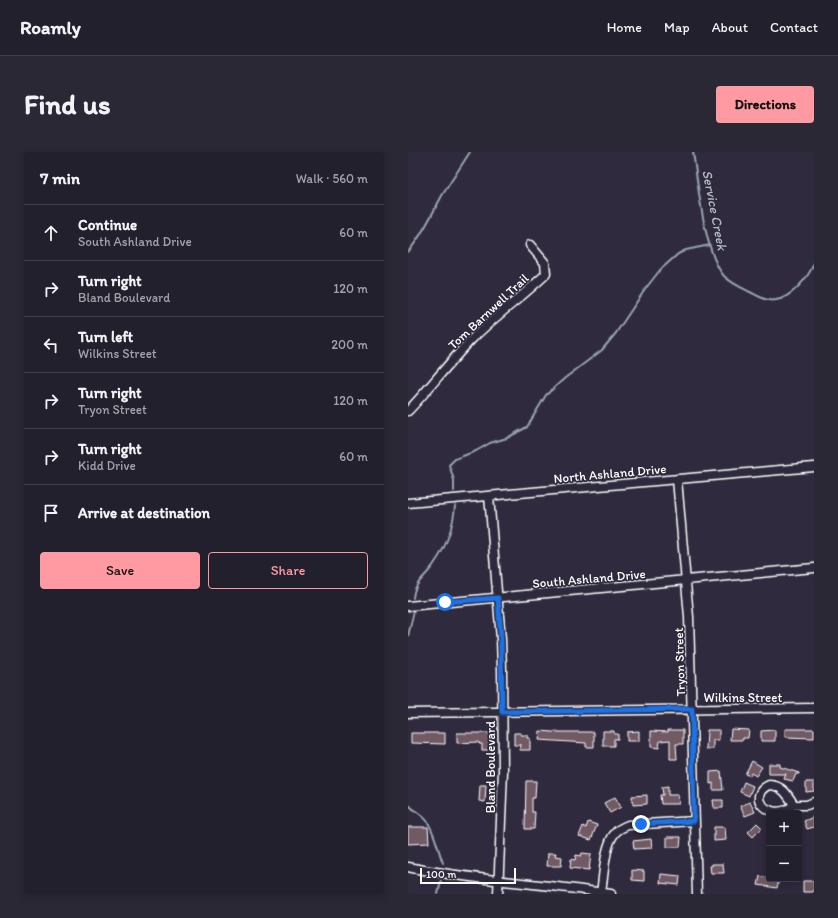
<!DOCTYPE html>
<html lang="en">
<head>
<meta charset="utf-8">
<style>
	body { margin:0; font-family:Itim,sans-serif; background:#2b2836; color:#f1f3f6 }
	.controls { position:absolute; right:12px; bottom:12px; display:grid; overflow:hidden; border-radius:4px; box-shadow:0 2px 10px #0003 }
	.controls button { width:36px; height:36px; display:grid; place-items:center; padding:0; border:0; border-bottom:1px solid #403e4a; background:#23202e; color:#f1f3f6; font:20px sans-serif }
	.scale { position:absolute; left:12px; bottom:10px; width:96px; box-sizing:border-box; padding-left:4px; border:2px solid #fff; border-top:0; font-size:11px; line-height:14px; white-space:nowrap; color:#fff; -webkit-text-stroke:3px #2f2a3d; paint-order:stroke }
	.stop { position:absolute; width:12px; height:12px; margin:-9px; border:3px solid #1a73e8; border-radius:50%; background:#fff }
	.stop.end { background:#1a73e8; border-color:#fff; box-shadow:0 1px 4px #0008 }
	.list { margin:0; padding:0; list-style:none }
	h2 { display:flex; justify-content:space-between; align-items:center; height:52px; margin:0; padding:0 16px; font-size:17px }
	h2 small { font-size:13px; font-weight:400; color:#a3a3aa }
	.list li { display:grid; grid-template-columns:26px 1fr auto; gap:12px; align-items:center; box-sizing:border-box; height:56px; padding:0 16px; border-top:1px solid #403e4a }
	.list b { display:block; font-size:15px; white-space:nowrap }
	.list p { margin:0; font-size:13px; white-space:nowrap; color:#a3a3aa }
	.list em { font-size:13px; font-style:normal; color:#a3a3aa }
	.actions { display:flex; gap:8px; padding:12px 16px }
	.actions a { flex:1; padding:9px 0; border:1px solid #ff9aa2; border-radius:4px; text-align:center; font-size:14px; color:#ff9aa2 }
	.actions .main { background:#ff9aa2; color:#111 }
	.icon { flex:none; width:22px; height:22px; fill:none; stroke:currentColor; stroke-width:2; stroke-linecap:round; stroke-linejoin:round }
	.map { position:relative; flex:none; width:406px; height:742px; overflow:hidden; border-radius:4px }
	header { display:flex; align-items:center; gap:24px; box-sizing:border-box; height:56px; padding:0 20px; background:#23202e; border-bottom:1px solid #403e4a }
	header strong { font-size:19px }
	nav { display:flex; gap:22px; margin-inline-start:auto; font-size:14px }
	.intro { display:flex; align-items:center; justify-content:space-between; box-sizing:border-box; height:96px; padding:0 24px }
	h1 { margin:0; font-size:28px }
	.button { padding:10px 18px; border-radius:4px; background:#ff9aa2; color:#111; font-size:14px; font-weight:700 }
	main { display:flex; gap:24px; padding:0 24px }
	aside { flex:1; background:#23202e; border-radius:4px; box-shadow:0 2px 10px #0003 }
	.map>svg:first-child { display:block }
</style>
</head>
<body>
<header>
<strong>Roamly</strong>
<nav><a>Home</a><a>Map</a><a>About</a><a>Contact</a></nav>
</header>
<div class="intro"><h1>Find us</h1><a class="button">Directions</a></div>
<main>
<aside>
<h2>7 min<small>Walk · 560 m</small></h2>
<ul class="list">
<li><svg class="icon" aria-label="ahead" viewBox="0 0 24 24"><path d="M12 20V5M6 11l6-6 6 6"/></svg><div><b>Continue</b><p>South Ashland Drive</p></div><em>60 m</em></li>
<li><svg class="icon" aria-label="right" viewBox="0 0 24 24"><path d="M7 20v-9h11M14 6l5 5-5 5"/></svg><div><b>Turn right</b><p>Bland Boulevard</p></div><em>120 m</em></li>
<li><svg class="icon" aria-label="left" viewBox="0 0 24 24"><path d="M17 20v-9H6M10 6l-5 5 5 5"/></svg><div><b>Turn left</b><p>Wilkins Street</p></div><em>200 m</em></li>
<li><svg class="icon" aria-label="right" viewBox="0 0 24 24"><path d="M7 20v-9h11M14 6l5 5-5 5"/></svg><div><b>Turn right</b><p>Tryon Street</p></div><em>120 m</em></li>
<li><svg class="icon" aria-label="right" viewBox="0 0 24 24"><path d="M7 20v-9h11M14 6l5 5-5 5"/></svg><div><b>Turn right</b><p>Kidd Drive</p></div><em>60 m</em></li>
<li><svg class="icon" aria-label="arrive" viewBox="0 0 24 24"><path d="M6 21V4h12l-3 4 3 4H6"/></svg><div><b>Arrive at destination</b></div></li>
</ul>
<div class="actions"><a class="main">Save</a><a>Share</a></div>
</aside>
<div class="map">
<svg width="406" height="742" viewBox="0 0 406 742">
	<rect width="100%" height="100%" fill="#2f2a3d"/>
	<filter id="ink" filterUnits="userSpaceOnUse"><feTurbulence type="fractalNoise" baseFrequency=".025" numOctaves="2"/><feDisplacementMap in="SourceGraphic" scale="8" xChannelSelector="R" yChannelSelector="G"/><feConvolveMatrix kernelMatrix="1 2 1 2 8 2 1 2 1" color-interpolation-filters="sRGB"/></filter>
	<g filter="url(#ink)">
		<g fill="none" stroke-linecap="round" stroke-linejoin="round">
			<path stroke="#97a4b1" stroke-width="2" d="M285,0C290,31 296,101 316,124C323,131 334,136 342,140C350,144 359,150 368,148C383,146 401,125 406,111
				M0,100C16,81 23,63 35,42C44,28 53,14 62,0
				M46,339V328L41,313L47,307L68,299L82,291L99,286L119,275L138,243L157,226L194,198L208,181L238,136L252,118L270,102L278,98L302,93
				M5,446C6,430 18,425 26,412C39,394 45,376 47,354
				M0,484L6,459
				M0,652C6,659 15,663 19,669C27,681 30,698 35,711
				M30,742L33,729"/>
		</g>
		<path fill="#725a65" stroke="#fff" d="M323,577L341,578L340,586H335V588H322Z
			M377,577H406V586L377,585Z
			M260,578H275V592H268L269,607H262V588L252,589L251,596L243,595V579L260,580Z
			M299,578H311V588H305V597H298Z
			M367,578V589H353V579Z
			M132,579L144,580H186V595H178V591L131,588Z
			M195,579H206V582H210V587H206V594H195Z
			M231,579V589H219V580Z
			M3,581H37V592L3,591Z
			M49,581H83L82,598H74V592H71V590L49,591Z
			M106,581H113V583H119V586H122V598H112L113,593H106Z
			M344,609L354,615L348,624L343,621L342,624L337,622Z
			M361,612H372V615L391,621V622H388L385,629L376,627L378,622H361Z
			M313,619L315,638H305V631L302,632V620Z
			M118,629H128L127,646H124V660H127L126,677H117Z
			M336,630L345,634L341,644L332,640Z
			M398,630H406V639L398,640Z
			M72,633H78L77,650L71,649Z
			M260,634V643H270L271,652H253L252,643H255L254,635Z
			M239,643V652L225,653L224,644Z
			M207,645L213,655L202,661L196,651Z
			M305,648H315V656H306Z
			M342,650L347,660L337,664L332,654Z
			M406,665V675L399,677L396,669Z
			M180,670L189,673L183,688L171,684L175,674L178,676Z
			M349,671L354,676L345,685L340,680Z
			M0,675H20L21,691L0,692Z
			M306,675H317L318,688L306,689Z
			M259,685H273L272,695H259Z
			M243,687L244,696L226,697L225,689Z
			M140,701H148L147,704L154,705L153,714H139Z
			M174,701L183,702L181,718L162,716L163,707L167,708L168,703L173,704Z
			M304,712H315L316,721H303L302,714H304Z
			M224,718L236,719V729L224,728Z
			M253,722L272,724L271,733L252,731Z
			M352,724L361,726V727H371L369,736L350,733Z
			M395,729H406V740H395Z"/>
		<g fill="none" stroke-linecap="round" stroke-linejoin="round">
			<defs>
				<path id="minor" d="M0,259C22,236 41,210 64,187C87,164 114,145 138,122L137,111L122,93
					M269,327L281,465L289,742
					M81,344L93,487L94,517L95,619L90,742
					M0,351L406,315
					M0,454L406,416
					M0,561L406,556
					M361,633C374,633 380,643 386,653C383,655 381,657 378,658C359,666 338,644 361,633Z
					M386,653H399L406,650
					M0,715C67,729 136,731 203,742
					M193,740C196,724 196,694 207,681C210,677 215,675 220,673L287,669"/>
			</defs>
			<use href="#minor" stroke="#fff" stroke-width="11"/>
			<use href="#minor" stroke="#2f2a3d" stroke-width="8"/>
		</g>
	</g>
	<g fill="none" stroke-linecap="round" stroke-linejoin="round" filter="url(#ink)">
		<path stroke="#1a73e8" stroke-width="5" d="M37,450L90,446L93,487L94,560L284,557L286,669L233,672"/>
	</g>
	<g text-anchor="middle" stroke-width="3.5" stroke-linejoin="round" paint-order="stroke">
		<g font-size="13" fill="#fff" stroke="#2f2a3d">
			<text transform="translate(80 159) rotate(-43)" y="5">Tom Barnwell Trail</text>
			<text transform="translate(202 321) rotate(-5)" y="5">North Ashland Drive</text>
			<text transform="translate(181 426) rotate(-5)" y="5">South Ashland Drive</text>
			<text transform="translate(271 510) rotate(-92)" y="5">Tryon Street</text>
			<text x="335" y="550">Wilkins Street</text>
			<text transform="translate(82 615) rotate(-90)" y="5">Bland Boulevard</text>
		</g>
		<g font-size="14" font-style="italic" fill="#b1bbc4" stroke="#2f2a3d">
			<text transform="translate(307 58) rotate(79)" y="5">Service Creek</text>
		</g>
	</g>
</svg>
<div class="controls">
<button>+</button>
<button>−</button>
</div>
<div class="scale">100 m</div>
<div class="stop" style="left:37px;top:450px"></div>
<div class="stop end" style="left:233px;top:672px"></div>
</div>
</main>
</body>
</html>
